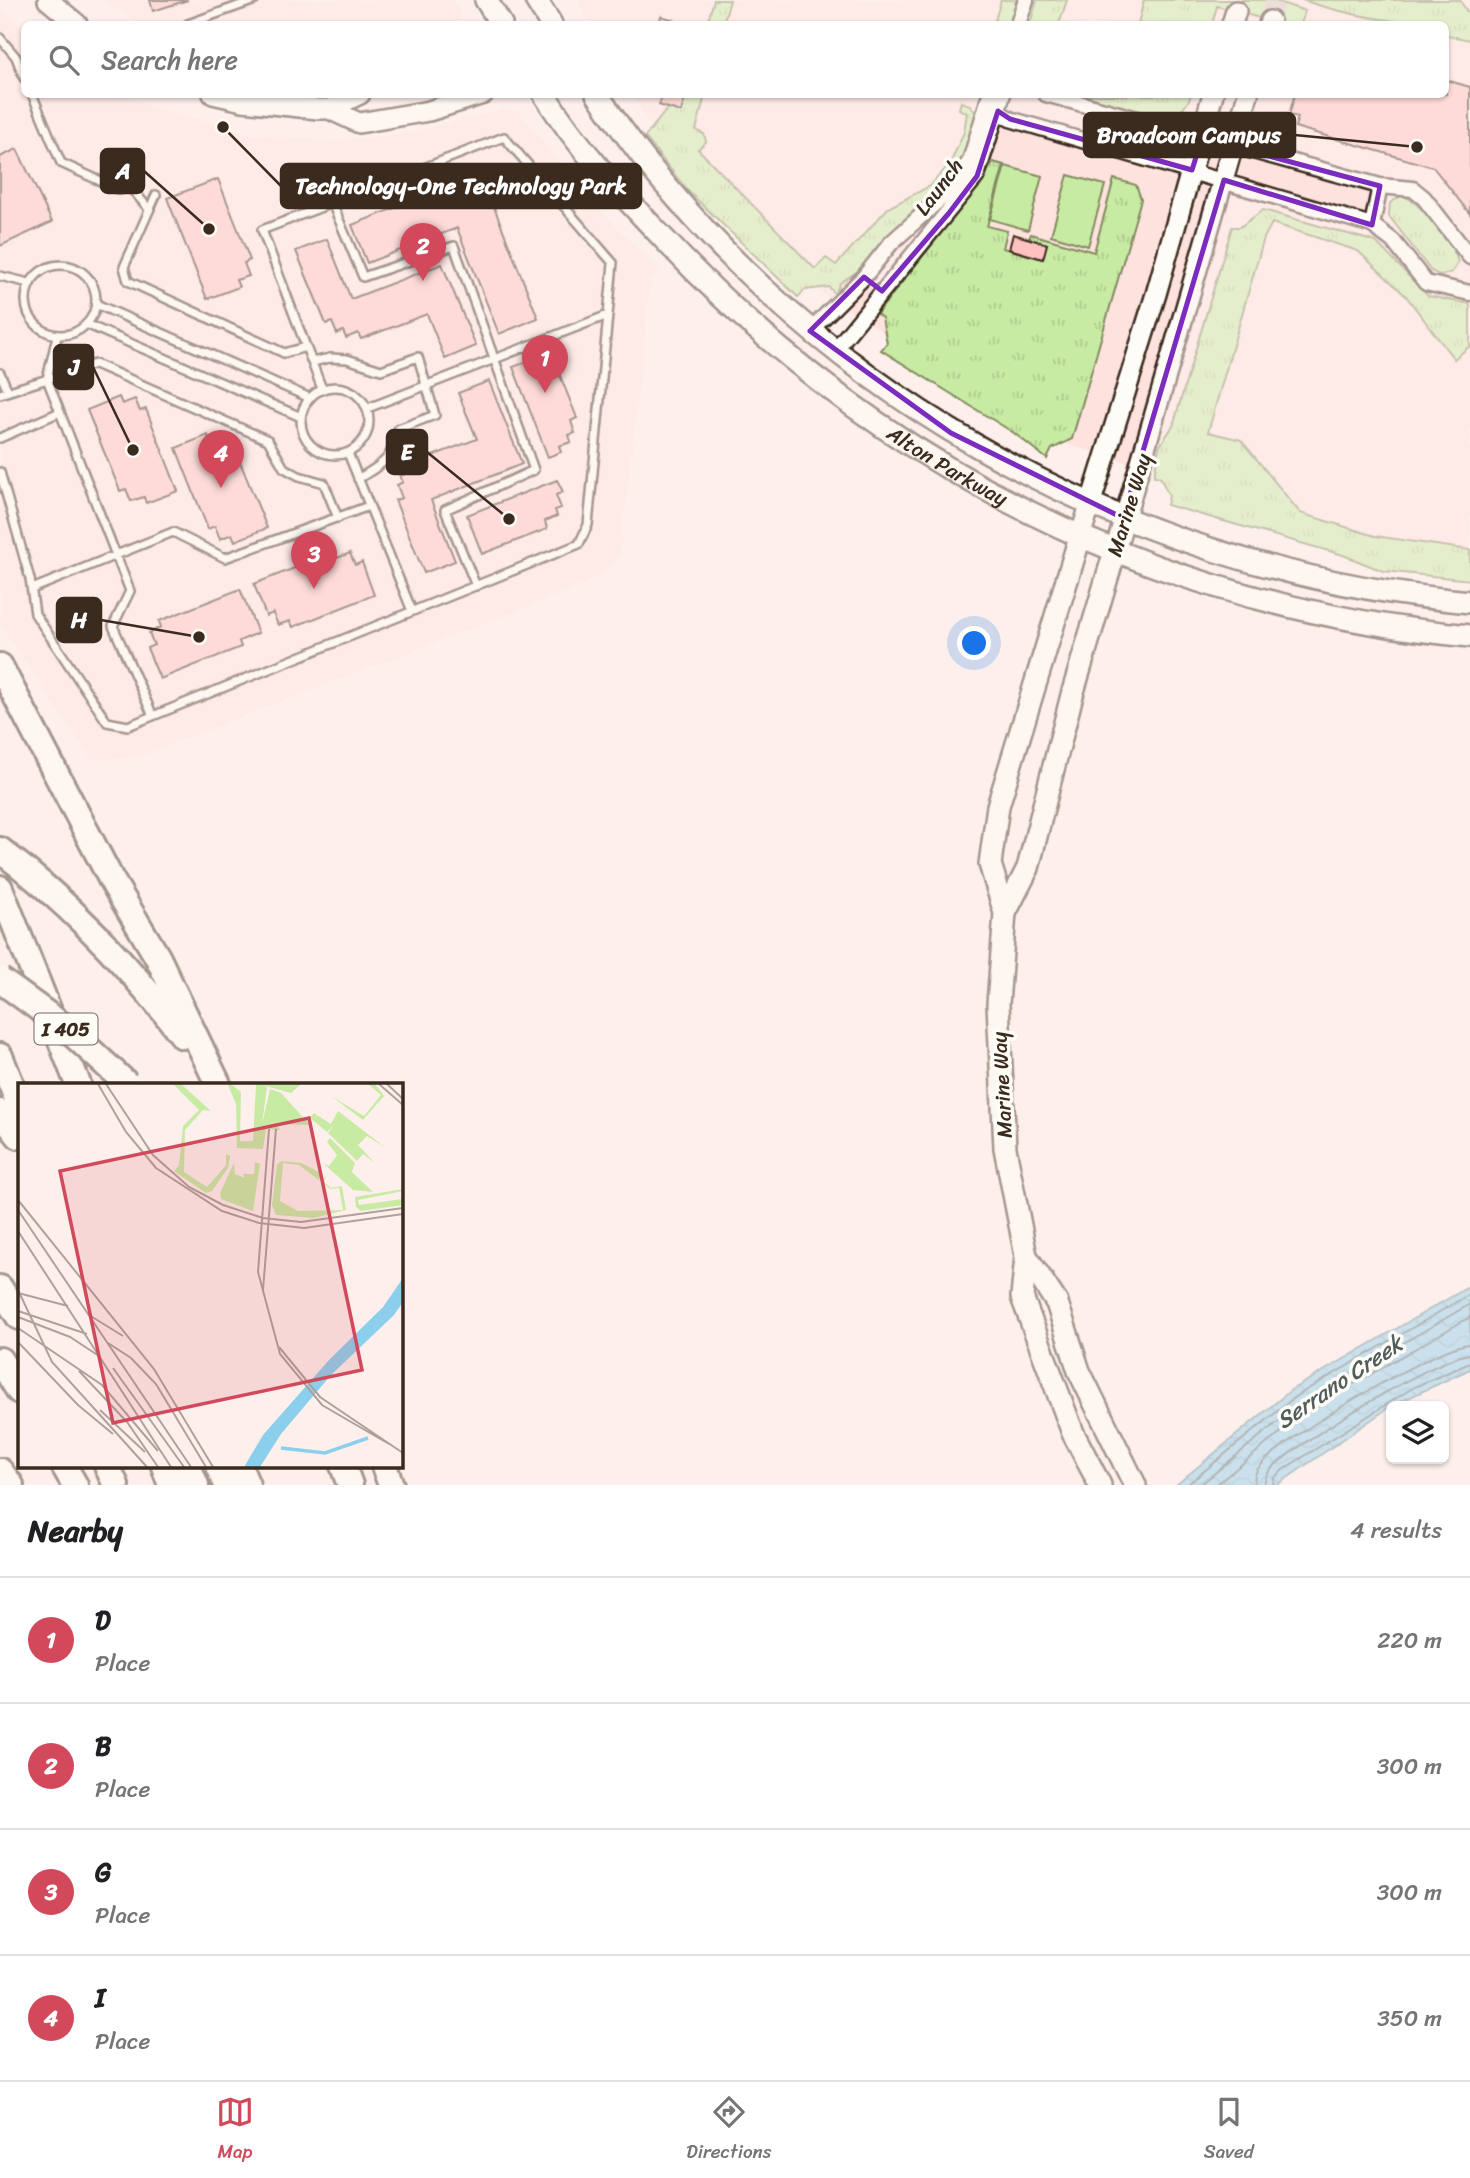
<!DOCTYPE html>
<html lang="en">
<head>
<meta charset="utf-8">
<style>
	body { margin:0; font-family:Sriracha,sans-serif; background:#f6f6f6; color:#202124 }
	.controls { position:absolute; right:21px; bottom:21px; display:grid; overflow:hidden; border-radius:10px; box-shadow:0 2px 5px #0004 }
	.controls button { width:63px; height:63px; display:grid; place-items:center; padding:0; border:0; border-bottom:2px solid #e0e0e0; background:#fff; color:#202124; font:35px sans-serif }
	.you { position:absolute; left:975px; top:644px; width:24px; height:24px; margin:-18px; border:5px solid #fff; border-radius:50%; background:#1a73e8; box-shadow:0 0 0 10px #1a73e833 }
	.badge { display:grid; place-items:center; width:46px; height:46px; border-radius:50%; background:#d1495b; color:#fff; font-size:23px; font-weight:700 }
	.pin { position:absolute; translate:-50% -58px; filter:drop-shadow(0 2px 4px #0008) }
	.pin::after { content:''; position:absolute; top:37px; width:24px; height:21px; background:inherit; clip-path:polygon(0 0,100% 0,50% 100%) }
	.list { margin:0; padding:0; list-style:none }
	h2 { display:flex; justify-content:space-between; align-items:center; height:91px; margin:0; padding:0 28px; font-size:30px }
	h2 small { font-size:23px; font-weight:400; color:#757577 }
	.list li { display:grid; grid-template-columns:46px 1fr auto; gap:21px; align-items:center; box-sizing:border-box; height:126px; padding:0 28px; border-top:2px solid #e0e0e0 }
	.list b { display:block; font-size:26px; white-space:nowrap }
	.list p { margin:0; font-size:23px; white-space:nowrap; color:#757577 }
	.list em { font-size:23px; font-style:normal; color:#757577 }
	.icon { flex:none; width:38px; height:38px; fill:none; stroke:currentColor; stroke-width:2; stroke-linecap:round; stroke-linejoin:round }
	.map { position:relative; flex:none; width:1470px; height:1485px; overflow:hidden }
	.search { position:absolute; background:#fff; box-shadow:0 2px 5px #0004; left:21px; right:21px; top:21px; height:77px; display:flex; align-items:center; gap:18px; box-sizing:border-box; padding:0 24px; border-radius:10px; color:#757577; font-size:26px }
	.sheet { height:595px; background:#fff }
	nav { display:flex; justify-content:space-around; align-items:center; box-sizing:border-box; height:98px; border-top:2px solid #e0e0e0; background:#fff; font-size:19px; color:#757577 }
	nav a { display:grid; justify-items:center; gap:4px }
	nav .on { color:#d1495b }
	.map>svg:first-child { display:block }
</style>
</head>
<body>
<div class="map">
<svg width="1470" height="1485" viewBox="0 0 1470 1485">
	<defs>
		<pattern id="grass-tufts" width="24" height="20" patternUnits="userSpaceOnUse" patternTransform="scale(1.75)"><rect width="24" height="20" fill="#c8eba4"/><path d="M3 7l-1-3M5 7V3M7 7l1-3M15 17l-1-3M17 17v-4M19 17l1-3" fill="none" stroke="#adca8d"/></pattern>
		<pattern id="water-waves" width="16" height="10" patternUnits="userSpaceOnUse" patternTransform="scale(1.75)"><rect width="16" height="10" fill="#8ccfed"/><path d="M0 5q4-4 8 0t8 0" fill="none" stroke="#7ab2cb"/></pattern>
	</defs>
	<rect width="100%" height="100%" fill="#fdf0ec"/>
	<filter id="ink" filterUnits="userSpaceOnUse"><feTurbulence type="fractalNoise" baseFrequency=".0143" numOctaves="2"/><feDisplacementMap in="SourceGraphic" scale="14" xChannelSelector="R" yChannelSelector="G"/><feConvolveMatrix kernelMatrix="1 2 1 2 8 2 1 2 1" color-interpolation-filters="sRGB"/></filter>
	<g filter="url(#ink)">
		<path fill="#fee2de" d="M102,0H453L462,14L457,24H141Z
			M576,0H714L707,24H591Z
			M718,0H1470V550L1375,536L1052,440L806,283L652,128L632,95L1446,94V24H710Z
			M0,6L24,28V94L123,95L147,105L252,134L331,141L411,133L504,109L519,112L581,190L660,271L651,280L620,554L613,565L586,584L140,756L92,760L0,625Z"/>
		<path fill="url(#grass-tufts)" stroke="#828a61" stroke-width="2" d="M714,0H730L723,24H707Z
			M1001,0H1016L1010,24H994Z
			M1037,0H1067L1059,24H1030Z
			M1144,0H1272L1305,11L1301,24H1281L1217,6L1212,24H1138Z
			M1302,0H1460L1470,17V40L1446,35V24C1395,24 1350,16 1302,0Z
			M686,95H705L696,130L704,134L706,142L698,149L815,269L826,258L836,265L888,208L930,186L950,164L964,132L967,113L959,109L961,102L970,105L979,117L976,137L942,194L887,236L858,271L840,283L835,294L829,287L805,290L798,297L687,190L645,137L668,108L681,112Z
			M1079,95H1191C1186,108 1179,115 1164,117Z
			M993,162L1004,165L987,226L1007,231L1003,248L1042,259L1047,244L1029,239L1031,234L1094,252L1114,179L1136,185L1141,199L1072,439L1052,449L1047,459L1014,433L881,350L887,343L882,318L877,314L982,181Z
			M1401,196C1417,196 1456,247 1458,263L1452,272L1441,276L1431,271L1389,216L1390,203Z
			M1263,210L1376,242L1428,296L1470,304V346L1454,359L1406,296L1358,251L1272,223L1264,238L1208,432L1241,440L1300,513L1375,536L1470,550V580L1383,571L1343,555L1167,505L1169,496L1160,477L1154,476L1159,447L1173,426L1232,227H1240Z"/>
		<path fill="#c8eba4" stroke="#828a61" stroke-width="2" d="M1005,166L1042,176L1028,230L990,219Z
			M1068,175L1105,185L1088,246L1051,235Z"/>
		<path fill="url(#water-waves)" stroke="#6c8d9a" stroke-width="2" d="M1470,1286V1369L1391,1406L1277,1485H1176L1291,1390Z"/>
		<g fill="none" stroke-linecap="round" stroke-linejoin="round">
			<path stroke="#5b6c71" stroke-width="2" d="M1187,1485L1296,1396L1470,1294
				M1200,1485L1301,1403L1470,1304
				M1216,1485L1307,1411L1470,1317
				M1254,1485C1254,1477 1255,1471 1261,1465C1283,1438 1437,1345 1470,1344
				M1264,1485C1265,1479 1266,1475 1270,1470C1293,1445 1439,1356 1470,1354
				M1273,1485L1274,1478L1284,1469L1414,1387L1470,1363"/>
		</g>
		<path fill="#ffc2bf" stroke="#3b2a1e" stroke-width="2" d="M150,0H188L153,11Z
			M661,16L674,20L673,23L678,24H659Z
			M1446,80L1470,87V214L1433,167L1295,127L1298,117L1289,115L1295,94H1446Z
			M653,94H686L681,112L659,105L662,97Z
			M17,149L52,222L0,246V157Z
			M218,179L250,260L244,263L249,276L236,280L239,287L207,299L167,198Z
			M468,179L473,192L486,187L538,318L499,334L457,228L367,263L352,225Z
			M1013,234L1047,244L1043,259L1009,249Z
			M327,239L351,299L442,264L476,346L445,359L427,314L361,339L358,333L346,338L343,331L337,334L332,322L326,324L296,251Z
			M551,353L577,418L571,421L575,433L569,435L571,442L559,446L561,452L548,457L513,367Z
			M489,381L522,464L431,500L455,561L424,573L395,500L402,498L397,485L403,482L400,476L413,471L411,464L477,439L458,393Z
			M119,397L122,404L135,399L140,411L146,409L178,491L146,503L144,497L131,501L126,489L120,491L87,410Z
			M208,435L210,442L223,437L228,449L234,447L267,528L235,541L232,534L220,539L215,526L208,529L176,448Z
			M557,480L563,492L556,495L561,508L555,510L557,516L545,521L547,529L482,554L467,515Z
			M335,552L337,558L350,553L355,565L362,562L374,595L293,627L290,621L278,625L273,613L266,616L254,584Z
			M240,589L258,633L239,641L241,647L160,679L147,648L154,645L149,633L161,627L159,621Z"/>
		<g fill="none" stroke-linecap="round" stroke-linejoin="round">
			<path stroke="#d6c8c3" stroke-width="19" stroke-dasharray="19 10" stroke-linecap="butt" d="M1270,21L1275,0"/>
			<defs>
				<path id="lane" d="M188,24L255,0
					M0,38L16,57L24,78
					M32,94L61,163L120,190
					M124,180L149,209
					M156,195L124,267L128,281L284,353L306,347
					M332,203L363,277L454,246L534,470L445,510L476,586
					M26 300a35 35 0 1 1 70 0a35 35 0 1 1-70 0Z
					M0,276L29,283
					M96,304L310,398
					M86,324L301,417
					M57,336L47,379L130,591L113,626L153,716
					M312,362L330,358L347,359L381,370L418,357L435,415L398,429C391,461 385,462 358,479
					M0,373L8,391
					M301 421a34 34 0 1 1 68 0a34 34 0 1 1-68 0Z
					M0,394L95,364L268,440L284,468L299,476L324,483L338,518
					M368,408L608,315
					M0,438L60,412
					M348,453L412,611
					M0,472L30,579L35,614L107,722L128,726L579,544L588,525L613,263L504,137L262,230L322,389
					M32,589L173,532L225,558L369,506"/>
				<path id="street" d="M1018,24L1026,0
					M1046,94L1380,186L1413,189L1424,198L1470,257
					M987,105L1010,119L1372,225L1393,241L1426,283L1470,293
					M1372,225L1380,186
					M810,331L864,277L891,243L952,188L970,161L990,94
					M834,351L977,176L1003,94"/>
				<path id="secondary" d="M48,0L77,24
					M1232,24L1236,11
					M1269,24L1270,21
					M213,94L243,101L318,109H329L360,94
					M329,109L359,123L429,111L483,94
					M1080,537L1156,294L1213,94
					M1115,551L1248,94"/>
				<g id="primary">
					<path d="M486,0L501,24"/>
					<path d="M536,0L551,24"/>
					<path id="s1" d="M544,94C577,147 622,195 665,240C879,468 1157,607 1470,636"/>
					<path d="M597,94C794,386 1120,570 1470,602"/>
					<path d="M1005,913L990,864L998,806L1080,537"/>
					<path d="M1026,1256L1057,1303L1079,1371L1135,1485"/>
					<path d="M1100,1485L1073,1433L1022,1297L1026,1256L1005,1148L998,1004L1005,913L1028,868L1072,695L1115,551"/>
				</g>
				<path id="highway" d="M0,666L112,881L158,958L218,1084
					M0,850C69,903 130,966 183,1036
					M0,888L78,1084
					M0,1056L19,1104
					M0,1112L19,1136
					M0,1288L19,1317
					M0,1360L19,1391
					M64,1466L75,1485
					M107,1466L116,1485
					M164,1466L171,1485
					M188,1466L196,1485
					M218,1466L226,1485
					M239,1466L247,1485
					M343,1466L350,1485
					M384,1466L391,1485
					M0,1471L11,1485"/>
			</defs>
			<use href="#lane" stroke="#3b2a1e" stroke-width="12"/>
			<use href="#street" stroke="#3b2a1e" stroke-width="19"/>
			<use href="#secondary" stroke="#3b2a1e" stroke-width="24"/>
			<use href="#primary" stroke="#3b2a1e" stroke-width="26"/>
			<use href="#highway" stroke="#3b2a1e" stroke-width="30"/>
			<use href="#lane" stroke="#fdfcf7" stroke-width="7"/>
			<use href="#street" stroke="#fdfcf7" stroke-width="14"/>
			<use href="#secondary" stroke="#fdfcf7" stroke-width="19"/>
			<use href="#primary" stroke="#fdfcf7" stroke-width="21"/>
			<use href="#highway" stroke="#fdfcf7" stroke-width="24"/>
			<defs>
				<path id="highway-bridge" d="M0,980L66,1028L127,1084"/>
			</defs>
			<use href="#highway-bridge" stroke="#3b2a1e" stroke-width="30" stroke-linecap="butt"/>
			<use href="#highway-bridge" stroke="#fdfcf7" stroke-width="24"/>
		</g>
	</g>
	<path d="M0 0H1470V1485H0ZM998,111L1010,119L1192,170L1202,138L1380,186L1372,225L1224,180L1123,518L951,433L810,331L864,277L882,291L949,213L977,176Z" fill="#fdf0ec" fill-opacity=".55" fill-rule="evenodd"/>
	<path fill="none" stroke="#7b2cbf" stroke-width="5" stroke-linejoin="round" d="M998,111L1010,119L1192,170L1202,138L1380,186L1372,225L1224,180L1123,518L951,433L810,331L864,277L882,291L949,213L977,176Z"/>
	<g text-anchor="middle" stroke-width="7" stroke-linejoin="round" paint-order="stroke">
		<rect fill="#fdfcf7" stroke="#75695f" stroke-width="2" x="34.5" y="1013.5" width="63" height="31" rx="5"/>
		<g font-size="19" font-weight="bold" fill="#3b2a1e">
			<text x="66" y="1036">I 405</text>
		</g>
		<g font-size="21" fill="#3b2a1e" stroke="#fdfcf7">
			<text transform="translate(939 187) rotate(-53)" y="7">Launch</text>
			<text dy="7" stroke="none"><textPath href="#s1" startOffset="553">Alton Parkway</textPath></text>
			<text transform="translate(1129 505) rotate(-73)" y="7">Marine Way</text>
			<text transform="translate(1002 1085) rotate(-93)" y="7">Marine Way</text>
		</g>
		<g font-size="23" font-style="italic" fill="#535c5c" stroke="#fdfcf7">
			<text transform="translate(1339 1382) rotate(-34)" y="8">Serrano Creek</text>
		</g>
	</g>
	<g transform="translate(18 1083)">
		<rect width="385" height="385" fill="#fdf0ec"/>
		<path d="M155,1H163L193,28L185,27L167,47L166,89L189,104L208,82V71L212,73L210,85L194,108L188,110L156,88L161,82L165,43L181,27ZM213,1L223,9L222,58H235L238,1H283L273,10L244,2L249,4L244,41L252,6L263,10L292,42L257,41L263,47L248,46L245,66L219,65L218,21L210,2ZM350,1H357L366,13L345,37L313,13L346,33L363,12ZM320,28L368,65L349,53L340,62L357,80L345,71L339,78L310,50L316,42L309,49L292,35L296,30L313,41ZM312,55L337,80L334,89L355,109L335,107L305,80L311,83L319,72L309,59ZM263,78L283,80L305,91L301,97L281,82L265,80L262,118L280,128L325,127L321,105L312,106L303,98L308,93L306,99L313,105L324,103L328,127L296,135L258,132L254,122L259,82ZM237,79L242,81L235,128L203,116L202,110L216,80L217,91L227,95L225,91H236ZM385,106V108L340,117L341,122L385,116V122L343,128L338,124L337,114Z" fill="#c8eba4"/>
		<path d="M385,195V219L376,232L313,292L263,351L242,384H226L245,352L311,277L365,224Z" fill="#8ccfed"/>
		<path fill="none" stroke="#8ccfed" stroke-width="3.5" d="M263,365L307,370L350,355"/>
		<path fill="none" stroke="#afa19a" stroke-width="2" d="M80,1L108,49L138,85L204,128L241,140L286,145L385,131M88,1L135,72L171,104L205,122L245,135L283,139L385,125M361,1L385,22M369,1L385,16M251,46L240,189L262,271L304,322L371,361M0,117L136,286L195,384M0,127L173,384M0,148L153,384M0,207L34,279L111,364M245,207L258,46M0,210L50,223M0,228L69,251M71,232L105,253M0,234L52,254L81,273M0,245L84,302L140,368M0,259L60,322L95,351M90,260L113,275L138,301L188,384M261,264L302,314L385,370M95,285L166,384M61,288L109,339L140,384M82,327L127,369M110,363L129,384"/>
		<path fill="#d1495b" fill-opacity="0.15" stroke="#d1495b" stroke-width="3.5" d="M291,35L344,287L95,340L42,88Z"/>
		<rect width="385" height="385" fill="none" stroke="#3b2a1e" stroke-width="3.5"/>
	</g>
	<path fill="none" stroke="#3b2a1e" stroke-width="2.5" d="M1417 147L1295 135M209 229L144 171M223 127L281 186M133 450L93 367M509 519L427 452M199 637L101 620"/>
	<g fill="#3b2a1e" stroke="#fdfcf7" stroke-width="2.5">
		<circle cx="1417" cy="147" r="7"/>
		<circle cx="209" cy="229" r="7"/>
		<circle cx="223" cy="127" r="7"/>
		<circle cx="133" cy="450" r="7"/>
		<circle cx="509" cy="519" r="7"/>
		<circle cx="199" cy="637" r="7"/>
	</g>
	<g fill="#3b2a1e" stroke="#3b2a1e" stroke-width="2.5">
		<rect x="1084" y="113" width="211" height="44" rx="7"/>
		<rect x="101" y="149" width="43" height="44" rx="7"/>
		<rect x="281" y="164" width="360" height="44" rx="7"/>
		<rect x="54" y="345" width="39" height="44" rx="7"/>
		<rect x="387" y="430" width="40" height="44" rx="7"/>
		<rect x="57" y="598" width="44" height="44" rx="7"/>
	</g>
	<g font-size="23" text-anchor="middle" font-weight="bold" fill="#fff">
		<text x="1189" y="143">Broadcom Campus</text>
		<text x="123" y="179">A</text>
		<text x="461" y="194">Technology-One Technology Park</text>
		<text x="74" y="375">J</text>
		<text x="407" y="460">E</text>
		<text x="79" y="628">H</text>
	</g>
</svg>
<div class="controls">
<button><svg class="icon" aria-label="layers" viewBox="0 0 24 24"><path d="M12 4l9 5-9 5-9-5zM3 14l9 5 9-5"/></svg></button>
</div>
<div class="you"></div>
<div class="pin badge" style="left:545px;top:393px">1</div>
<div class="pin badge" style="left:423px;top:281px">2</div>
<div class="pin badge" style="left:314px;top:589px">3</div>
<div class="pin badge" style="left:221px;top:488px">4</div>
<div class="search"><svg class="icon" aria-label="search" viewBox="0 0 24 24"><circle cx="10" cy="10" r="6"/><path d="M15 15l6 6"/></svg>Search here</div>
</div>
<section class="sheet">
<h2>Nearby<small>4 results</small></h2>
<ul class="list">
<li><span class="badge">1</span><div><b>D</b><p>Place</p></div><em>220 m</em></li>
<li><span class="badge">2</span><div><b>B</b><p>Place</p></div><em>300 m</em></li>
<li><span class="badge">3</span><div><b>G</b><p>Place</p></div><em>300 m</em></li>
<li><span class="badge">4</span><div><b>I</b><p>Place</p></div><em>350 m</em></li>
</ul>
</section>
<nav>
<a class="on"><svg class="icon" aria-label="map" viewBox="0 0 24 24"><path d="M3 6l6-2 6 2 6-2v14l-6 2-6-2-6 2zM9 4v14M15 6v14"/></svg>Map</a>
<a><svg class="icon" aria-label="directions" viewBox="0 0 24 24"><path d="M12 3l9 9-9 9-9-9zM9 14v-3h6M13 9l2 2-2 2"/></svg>Directions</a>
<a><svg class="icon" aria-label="saved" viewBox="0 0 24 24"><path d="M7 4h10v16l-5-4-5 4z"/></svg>Saved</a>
</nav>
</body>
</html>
